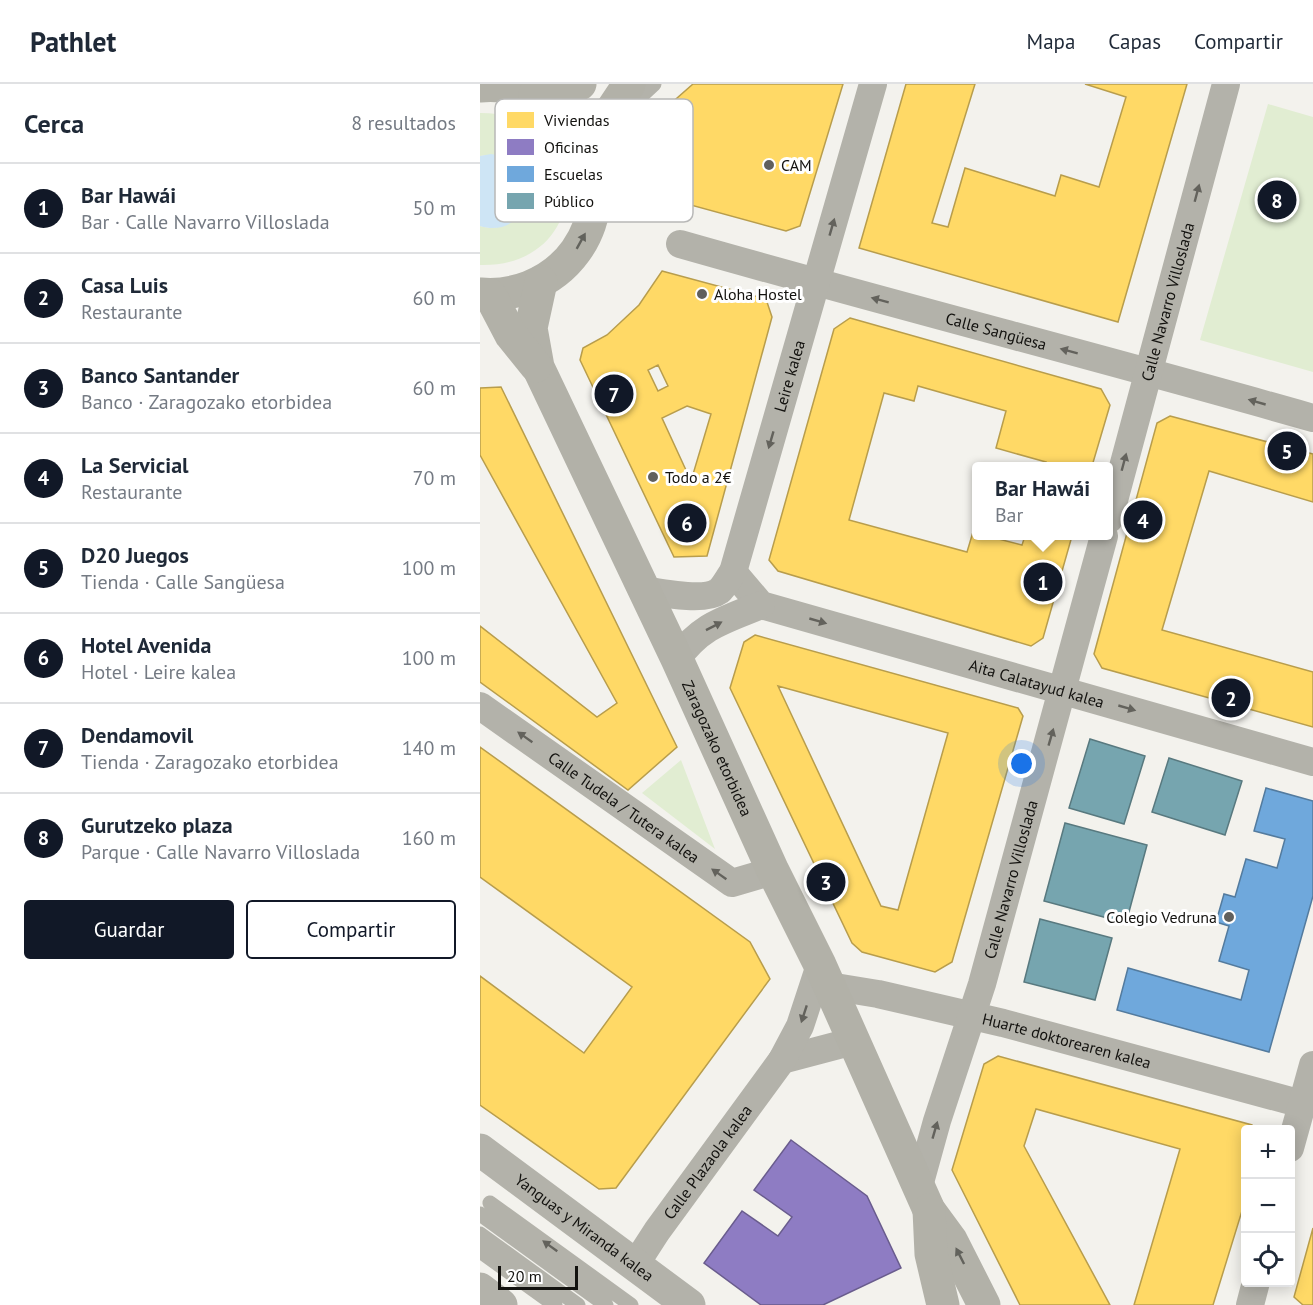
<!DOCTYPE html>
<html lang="es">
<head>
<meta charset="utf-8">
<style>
	body { margin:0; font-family:"PT Sans",sans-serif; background:#f6f6f7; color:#1f2937 }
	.controls { position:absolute; right:18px; bottom:18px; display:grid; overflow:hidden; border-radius:6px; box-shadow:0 3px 15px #0003 }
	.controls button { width:54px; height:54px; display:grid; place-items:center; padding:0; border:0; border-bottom:2px solid #e0e1e3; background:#fff; color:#1f2937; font:30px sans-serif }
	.scale { position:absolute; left:18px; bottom:15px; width:80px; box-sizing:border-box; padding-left:6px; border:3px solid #13120f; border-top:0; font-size:16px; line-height:21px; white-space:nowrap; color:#13120f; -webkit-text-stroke:4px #fff; paint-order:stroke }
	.you { position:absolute; left:542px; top:680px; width:21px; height:21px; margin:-15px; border:4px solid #fff; border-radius:50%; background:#1a73e8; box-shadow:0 0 0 9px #1a73e833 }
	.badge { display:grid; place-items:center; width:39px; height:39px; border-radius:50%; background:#111827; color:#fff; font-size:20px; font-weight:700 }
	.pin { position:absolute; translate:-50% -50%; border:3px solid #fff; box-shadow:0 2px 6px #0006 }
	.popup { position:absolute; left:492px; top:378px; width:141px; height:78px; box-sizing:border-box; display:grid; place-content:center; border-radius:6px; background:#fff; filter:drop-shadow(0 2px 4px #0005); font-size:20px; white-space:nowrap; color:#747a83 }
	.popup b { font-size:22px; color:#1f2937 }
	.popup::after { content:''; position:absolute; left:50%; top:100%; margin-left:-12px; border:12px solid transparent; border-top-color:#fff }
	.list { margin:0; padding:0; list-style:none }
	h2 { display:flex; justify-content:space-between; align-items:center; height:78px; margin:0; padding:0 24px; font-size:26px }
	h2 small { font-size:20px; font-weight:400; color:#747a83 }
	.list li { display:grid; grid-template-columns:39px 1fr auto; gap:18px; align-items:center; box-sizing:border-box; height:90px; padding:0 24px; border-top:2px solid #e0e1e3 }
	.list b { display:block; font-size:22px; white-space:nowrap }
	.list p { margin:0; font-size:20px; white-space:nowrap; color:#747a83 }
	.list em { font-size:20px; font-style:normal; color:#747a83 }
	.actions { display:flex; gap:12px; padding:18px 24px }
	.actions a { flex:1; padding:14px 0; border:2px solid #111827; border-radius:6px; text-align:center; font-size:21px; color:#111827 }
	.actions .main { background:#111827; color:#fff }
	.icon { flex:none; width:33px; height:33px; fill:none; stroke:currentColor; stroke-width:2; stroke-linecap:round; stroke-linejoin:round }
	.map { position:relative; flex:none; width:833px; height:1221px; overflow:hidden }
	header { display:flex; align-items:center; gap:36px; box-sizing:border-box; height:84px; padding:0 30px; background:#fff; border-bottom:2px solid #e0e1e3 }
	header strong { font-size:28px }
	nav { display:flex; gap:33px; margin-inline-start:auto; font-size:21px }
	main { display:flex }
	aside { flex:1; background:#fff }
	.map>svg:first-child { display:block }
</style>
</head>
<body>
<header>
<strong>Pathlet</strong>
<nav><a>Mapa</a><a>Capas</a><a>Compartir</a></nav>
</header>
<main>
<aside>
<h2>Cerca<small>8 resultados</small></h2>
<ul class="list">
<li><span class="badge">1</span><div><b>Bar Hawái</b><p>Bar · Calle Navarro Villoslada</p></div><em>50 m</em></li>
<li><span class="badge">2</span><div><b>Casa Luis</b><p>Restaurante</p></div><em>60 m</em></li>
<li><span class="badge">3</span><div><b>Banco Santander</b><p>Banco · Zaragozako etorbidea</p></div><em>60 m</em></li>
<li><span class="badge">4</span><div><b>La Servicial</b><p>Restaurante</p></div><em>70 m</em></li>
<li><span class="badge">5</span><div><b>D20 Juegos</b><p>Tienda · Calle Sangüesa</p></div><em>100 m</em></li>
<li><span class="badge">6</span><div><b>Hotel Avenida</b><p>Hotel · Leire kalea</p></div><em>100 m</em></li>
<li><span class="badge">7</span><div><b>Dendamovil</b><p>Tienda · Zaragozako etorbidea</p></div><em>140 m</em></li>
<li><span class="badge">8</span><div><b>Gurutzeko plaza</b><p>Parque · Calle Navarro Villoslada</p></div><em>160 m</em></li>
</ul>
<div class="actions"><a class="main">Guardar</a><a>Compartir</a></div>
</aside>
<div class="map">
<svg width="833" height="1221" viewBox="0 0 833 1221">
	<rect width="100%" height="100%" fill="#f3f2ed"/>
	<path fill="#e1edd2" d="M788,20L833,33V288L720,256Z
		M0,29C117,28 115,184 0,181V142C20,148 36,138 46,121L34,77C22,71 13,70 0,72Z
		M201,676L235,765L162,709Z"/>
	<path fill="#cee5f5" d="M11,70C71,78 50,158 0,142V72Z"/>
	<path fill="#ffd966" stroke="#b89d4c" stroke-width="1.5" fill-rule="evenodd" d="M213,0H363L320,142L306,147L207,120L201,65L188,22Z
		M426,0H495L452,139L468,143L485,84L575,112L581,91L619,103L646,13L605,0H707L638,238L379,164Z
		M182,187L286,215L292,233L227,472L194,473L100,276L103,264L127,251L159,221ZM178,281L188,302L178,307L168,286ZM207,322L231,330L211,397L182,334Z
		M370,234L621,305L630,321L612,382H564L566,378L516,364L526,327L438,302L434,317L404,309L369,436L487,468L493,448L497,449V452H507L542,461L545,452H592L563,554L551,562L298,487L289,476L354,245Z
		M21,303L197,663L148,706L0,598V542L117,633L137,619L0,371V304Z
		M690,332L833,370V418L729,387L682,546L833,588V643L622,584L614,570L677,339Z
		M275,551L538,624L543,632L472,878L455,888L382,868L372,859L250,604L264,558ZM298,602L468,649L418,826L401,822Z
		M0,663L270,858L290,895L136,1104L119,1105L0,1021V892L104,969L152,903L0,793Z
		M518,972L772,1041L774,1046H766V1114L733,1221H654L700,1065L556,1025L544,1062L630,1221H540L472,1086L504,980Z
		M833,1144V1221H823L814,1213Z"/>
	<path fill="#8e7cc3" stroke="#695c8d" stroke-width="1.5" d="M311,1056L387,1112L421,1184L343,1221H281L224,1179L262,1127L298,1152L312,1133L274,1106Z"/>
	<path fill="#6fa8dc" stroke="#537b9e" stroke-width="1.5" d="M786,704L833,717V812L789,968L637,926L648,884L761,916L769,886L739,877L749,842L736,838L744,810L755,813L766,775L797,784L805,755L774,747Z"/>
	<path fill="#76a5af" stroke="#58797f" stroke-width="1.5" d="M610,655L665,672L644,740L589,724Z
		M689,674L762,697L745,751L672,728Z
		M585,739L667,761L646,839L564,817Z
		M560,835L632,854L615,916L544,898Z"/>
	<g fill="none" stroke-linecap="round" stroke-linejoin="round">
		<path stroke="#b3b2aa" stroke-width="15" d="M146,26L174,0
			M10,1119L151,1221
			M0,1130L126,1221
			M0,1150L98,1221
			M0,1167L75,1221"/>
		<g stroke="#b3b2aa" stroke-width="28">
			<path id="s1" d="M200,160C410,220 622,274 833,334"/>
			<path id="s2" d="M629,435L746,0"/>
			<path id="s3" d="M253,488L281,521L833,678"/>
			<path id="s4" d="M164,506C182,509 224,518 239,507C244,503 249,493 253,488L393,0"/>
			<path d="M197,575C221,541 245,536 281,521"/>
			<path id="s5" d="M0,622L252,799L293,787"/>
			<path id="s6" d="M349,902L398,910L523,939L822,1020"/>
			<path d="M302,976L374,957"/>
			<path d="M810,1064L833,981"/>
			<path id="s7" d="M439,1102L457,1037L502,900L624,452"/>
			<path id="s8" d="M155,1181L177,1147L302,976L320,942L340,881"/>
			<path d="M770,1221L776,1198"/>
		</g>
		<g stroke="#b3b2aa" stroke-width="33">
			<path id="s9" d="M0,1066L209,1221"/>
			<path d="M0,1205L21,1221"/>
		</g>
		<g stroke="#b2b1a8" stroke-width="33">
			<path d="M0,2C23,0 46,5 65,17C138,62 130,171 49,203C33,209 17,212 0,210"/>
			<path d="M55,10L100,0"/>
			<path d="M107,63L149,0"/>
			<path id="s10" d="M61,198L51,244L58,283L197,575L293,787L340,881L449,1126L471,1156L504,1221"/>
			<path d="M10,211L31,251L56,282"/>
			<path d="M449,1126L451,1170L463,1221"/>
		</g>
	</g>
	<defs><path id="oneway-solid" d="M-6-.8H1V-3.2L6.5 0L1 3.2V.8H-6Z" transform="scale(1.5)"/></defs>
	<g fill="#63625c">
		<use href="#oneway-solid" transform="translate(717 109) rotate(-75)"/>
		<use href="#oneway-solid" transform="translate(352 143) rotate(-74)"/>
		<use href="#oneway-solid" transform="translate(400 216) rotate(-165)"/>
		<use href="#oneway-solid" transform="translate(589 267) rotate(-165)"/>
		<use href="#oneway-solid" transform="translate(777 318) rotate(-164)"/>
		<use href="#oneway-solid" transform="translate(291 356) rotate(106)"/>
		<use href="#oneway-solid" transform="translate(644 378) rotate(-75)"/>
		<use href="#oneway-solid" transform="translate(338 537) rotate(16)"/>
		<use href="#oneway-solid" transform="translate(234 542) rotate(-27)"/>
		<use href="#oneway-solid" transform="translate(647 624) rotate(16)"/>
		<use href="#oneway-solid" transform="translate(45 653) rotate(-145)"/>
		<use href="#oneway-solid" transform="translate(571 653) rotate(-74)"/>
		<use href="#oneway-solid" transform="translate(239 790) rotate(-145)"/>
		<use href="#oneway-solid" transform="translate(324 930) rotate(108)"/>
		<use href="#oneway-solid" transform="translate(455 1046) rotate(-74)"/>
		<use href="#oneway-solid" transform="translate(70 1162) rotate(-144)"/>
	</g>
	<g fill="#62625c">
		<use href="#oneway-solid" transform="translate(101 157) rotate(-61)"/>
		<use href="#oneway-solid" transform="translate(480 1172) rotate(-117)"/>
	</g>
	<g fill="#61605d" stroke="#fff" stroke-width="2">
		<circle cx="289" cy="81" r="6"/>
		<circle cx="222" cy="210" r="6"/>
		<circle cx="173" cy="393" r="6"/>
		<circle cx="749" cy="833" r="6"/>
	</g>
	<g text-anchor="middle" stroke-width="6" stroke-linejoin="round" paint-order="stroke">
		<g font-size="16" fill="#13120f" stroke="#fff" text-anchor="start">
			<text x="301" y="87">CAM</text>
			<text x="234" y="216">Aloha Hostel</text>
			<text x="185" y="399">Todo a 2€</text>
			<text x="737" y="839" text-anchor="end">Colegio Vedruna</text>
		</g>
		<g font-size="16" fill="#13120f" stroke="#fff">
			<text dy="6" stroke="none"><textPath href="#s2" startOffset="225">Calle Navarro Villoslada</textPath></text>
			<text dy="6" stroke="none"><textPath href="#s1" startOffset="328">Calle Sangüesa</textPath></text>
			<text dy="6" stroke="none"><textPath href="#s4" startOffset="304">Leire kalea</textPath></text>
			<text dy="6" stroke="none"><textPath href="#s3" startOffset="330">Aita Calatayud kalea</textPath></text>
			<text dy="6" stroke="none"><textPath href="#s10" startOffset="508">Zaragozako etorbidea</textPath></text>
			<text dy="6" stroke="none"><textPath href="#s5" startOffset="176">Calle Tudela / Tutera kalea</textPath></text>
			<text dy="6" stroke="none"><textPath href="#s7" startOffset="320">Calle Navarro Villoslada</textPath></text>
			<text dy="6" stroke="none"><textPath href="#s6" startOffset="244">Huarte doktorearen kalea</textPath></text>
			<text dy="6" stroke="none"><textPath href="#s8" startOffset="126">Calle Plazaola kalea</textPath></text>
			<text dy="6" stroke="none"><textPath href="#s9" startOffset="130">Yanguas y Miranda kalea</textPath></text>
		</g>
	</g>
	<rect x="15" y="15" width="198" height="123" rx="9" fill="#fff" stroke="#b8b8b7" stroke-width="1.5"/>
	<rect x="27" y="28" width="27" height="16" fill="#ffd966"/>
	<rect x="27" y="55" width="27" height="16" fill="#8e7cc3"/>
	<rect x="27" y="82" width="27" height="16" fill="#6fa8dc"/>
	<rect x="27" y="109" width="27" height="16" fill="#76a5af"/>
	<g font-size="16" fill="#13120f">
		<text x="64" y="42">Viviendas</text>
		<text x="64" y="69">Oficinas</text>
		<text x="64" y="96">Escuelas</text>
		<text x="64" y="123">Público</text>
	</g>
</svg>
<div class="controls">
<button>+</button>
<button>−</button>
<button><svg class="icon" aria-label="locate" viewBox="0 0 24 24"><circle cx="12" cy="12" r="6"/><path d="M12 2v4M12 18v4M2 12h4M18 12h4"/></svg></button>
</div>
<div class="scale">20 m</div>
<div class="you"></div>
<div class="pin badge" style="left:563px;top:498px">1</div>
<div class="popup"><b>Bar Hawái</b>Bar</div>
<div class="pin badge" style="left:751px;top:614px">2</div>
<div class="pin badge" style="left:346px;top:798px">3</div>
<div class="pin badge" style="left:663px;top:436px">4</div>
<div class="pin badge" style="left:807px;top:367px">5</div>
<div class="pin badge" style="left:207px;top:439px">6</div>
<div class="pin badge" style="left:134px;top:310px">7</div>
<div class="pin badge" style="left:797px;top:116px">8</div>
</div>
</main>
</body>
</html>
